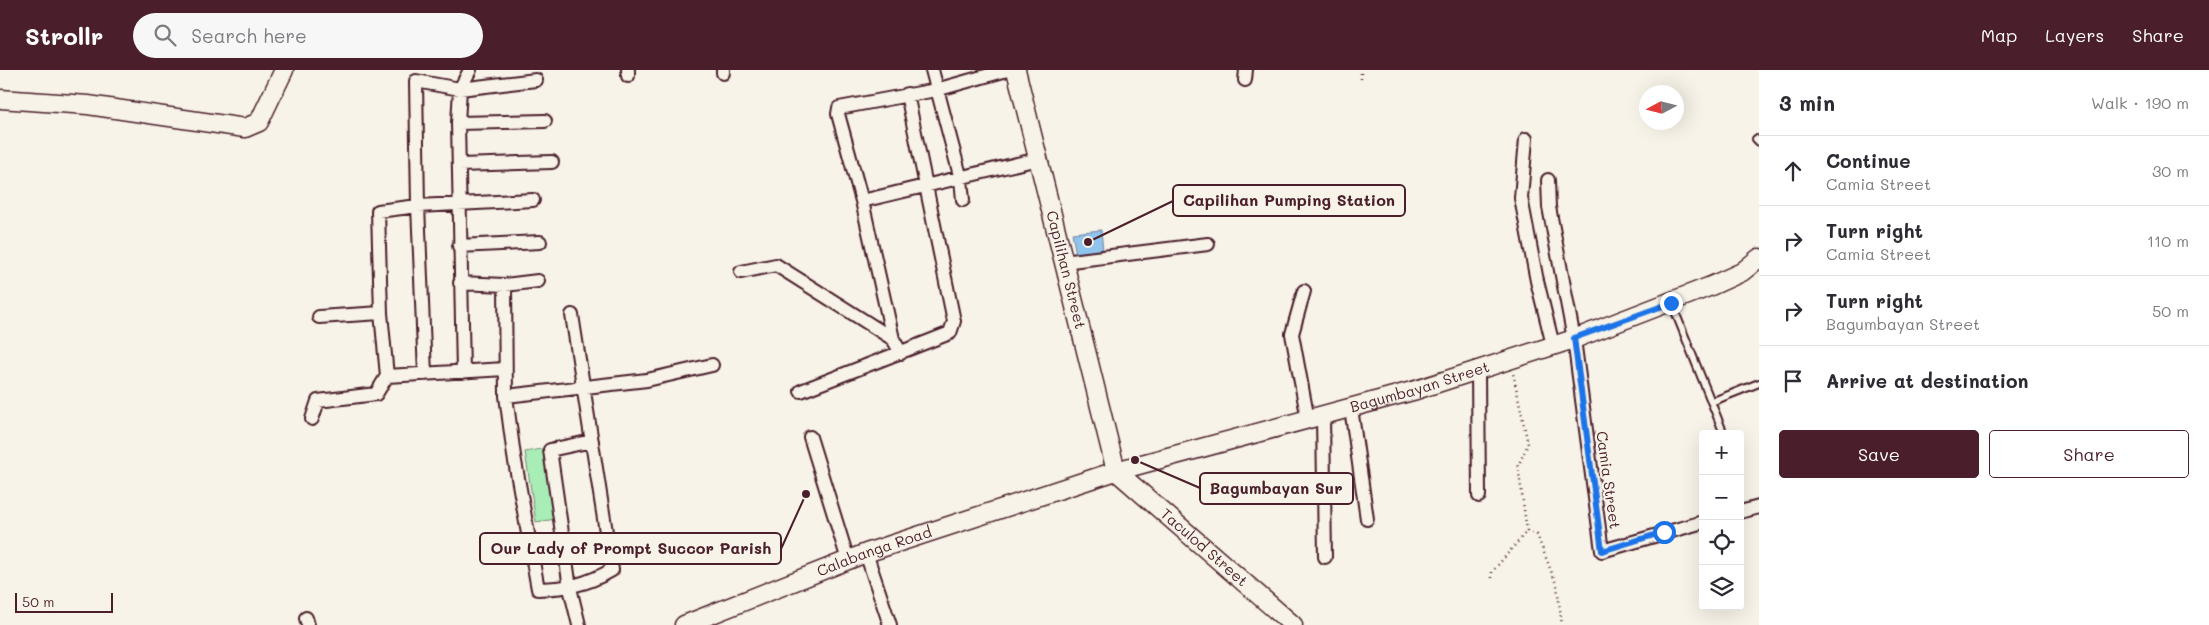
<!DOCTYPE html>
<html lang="en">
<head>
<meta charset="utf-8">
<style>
	body { margin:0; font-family:Mali,sans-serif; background:#f7f7f7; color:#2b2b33 }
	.controls { position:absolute; right:15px; bottom:15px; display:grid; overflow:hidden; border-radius:5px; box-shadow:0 5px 20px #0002 }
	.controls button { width:45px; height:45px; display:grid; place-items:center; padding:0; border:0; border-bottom:1px solid #e1e1e2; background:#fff; color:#2b2b33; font:25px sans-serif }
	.compass { position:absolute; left:1639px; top:15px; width:45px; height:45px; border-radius:50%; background:#fff; box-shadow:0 5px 20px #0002; rotate:263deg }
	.scale { position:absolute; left:15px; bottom:12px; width:98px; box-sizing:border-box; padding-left:5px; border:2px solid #4a1f2b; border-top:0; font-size:14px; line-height:18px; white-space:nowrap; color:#4a1f2b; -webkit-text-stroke:4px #f7f3e8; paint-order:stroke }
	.stop { position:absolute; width:15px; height:15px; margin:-11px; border:4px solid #1a73e8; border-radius:50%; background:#fff }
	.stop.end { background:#1a73e8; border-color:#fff; box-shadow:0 1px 5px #0008 }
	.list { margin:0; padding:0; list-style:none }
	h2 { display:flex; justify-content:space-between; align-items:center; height:65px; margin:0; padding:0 20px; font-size:21px }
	h2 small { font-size:16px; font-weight:400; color:#7c7c81 }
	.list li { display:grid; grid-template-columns:32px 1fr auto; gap:15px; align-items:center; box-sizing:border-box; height:70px; padding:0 20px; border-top:1px solid #e1e1e2 }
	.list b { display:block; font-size:19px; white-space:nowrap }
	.list p { margin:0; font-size:16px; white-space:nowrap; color:#7c7c81 }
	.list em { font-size:16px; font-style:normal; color:#7c7c81 }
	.actions { display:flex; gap:10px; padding:15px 20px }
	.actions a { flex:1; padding:11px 0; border:1px solid #4a1f2b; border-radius:5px; text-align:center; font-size:18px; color:#4a1f2b }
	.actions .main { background:#4a1f2b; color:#fff }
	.icon { flex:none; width:28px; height:28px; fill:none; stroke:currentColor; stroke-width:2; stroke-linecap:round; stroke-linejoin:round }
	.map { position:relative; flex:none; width:1759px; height:555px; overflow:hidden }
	header { display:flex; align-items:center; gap:30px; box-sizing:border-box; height:70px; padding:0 25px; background:#4a1f2b; color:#fff }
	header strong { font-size:24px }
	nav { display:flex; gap:28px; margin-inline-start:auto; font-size:18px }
	.search { width:350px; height:45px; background:#f7f7f7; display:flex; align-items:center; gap:12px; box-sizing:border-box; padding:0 18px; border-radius:28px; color:#7c7c81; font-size:19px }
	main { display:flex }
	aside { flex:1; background:#fff }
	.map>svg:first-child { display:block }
</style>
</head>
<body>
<header>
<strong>Strollr</strong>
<div class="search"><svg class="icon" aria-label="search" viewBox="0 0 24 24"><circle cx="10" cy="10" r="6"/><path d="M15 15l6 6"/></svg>Search here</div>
<nav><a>Map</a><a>Layers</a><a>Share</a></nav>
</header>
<main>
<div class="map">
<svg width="1759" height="555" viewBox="0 0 1759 555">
	<rect width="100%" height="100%" fill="#f7f3e8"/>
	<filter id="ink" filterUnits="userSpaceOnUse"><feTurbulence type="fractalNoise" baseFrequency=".02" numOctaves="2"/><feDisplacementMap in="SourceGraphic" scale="10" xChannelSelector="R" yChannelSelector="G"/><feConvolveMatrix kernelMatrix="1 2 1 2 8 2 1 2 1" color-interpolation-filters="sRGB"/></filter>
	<g filter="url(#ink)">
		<path fill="#a8ecb6" stroke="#798670" d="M551,377L563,448L536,452L525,382Z"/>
		<path fill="#8fc4ed" stroke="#73829f" d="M1101,160L1103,181L1076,184L1072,163Z"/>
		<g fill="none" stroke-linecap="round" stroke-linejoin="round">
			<defs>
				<path id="lane" d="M1756,69L1759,72
					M1672,234L1722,359
					M1711,332L1759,313"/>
				<path id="street" d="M723,0V3
					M932,0L961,109L963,130
					M628,6V0
					M1245,10L1246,0
					M458,53L545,51
					M1526,69L1521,128L1537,211L1553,275
					M459,95L552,92
					M1548,110L1549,137L1574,269L1602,481L1703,452
					M862,131L1038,89
					M459,176L540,172
					M1063,192L1208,174
					M741,202L776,195L893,269
					M460,213L505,215L538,211
					M505,215L506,326L514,386L538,519C568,518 586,515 612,500L572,245
					M1304,221L1292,264L1308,350
					M319,247L381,243
					M901,283L893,269L862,131L838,44L839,38L936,20L1007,0
					M1478,300L1479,426
					M463,302L458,53L460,19L470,0
					M425,304L418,136L416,11L460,19L536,10
					M387,306L505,299
					M801,321L950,263L954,251L907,24
					M506,326L647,310L712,295
					M1351,338L1367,449
					M1323,346L1325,487
					M312,349L318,331L376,324L387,306L381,243L378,141L418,136L533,130
					M810,367L848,490
					M1740,442L1759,437
					M866,483L890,555
					M306,548L308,555
					M579,555L570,518L550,380L592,371"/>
				<g id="secondary">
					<path id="s1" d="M1016,0L1116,401L1293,555"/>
					<path d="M0,29L88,35L245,58L259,52L284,0"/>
					<path id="s2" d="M684,555L866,483L1116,401L1416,320L1574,269L1711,216L1742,202L1759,188"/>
				</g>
			</defs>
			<use href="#lane" stroke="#4a1f2b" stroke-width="10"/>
			<use href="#street" stroke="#4a1f2b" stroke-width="16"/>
			<use href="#secondary" stroke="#4a1f2b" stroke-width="21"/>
			<path stroke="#4a1f2b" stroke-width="2.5" stroke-dasharray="1 4" stroke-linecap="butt" d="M1361,9V0
				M1527,461L1537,465L1557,516L1562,555
				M1492,508V502L1527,461L1518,396L1528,374L1513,303"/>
			<use href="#lane" stroke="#f7f3e8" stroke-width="6"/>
			<use href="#street" stroke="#f7f3e8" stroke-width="12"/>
			<use href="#secondary" stroke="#f7f3e8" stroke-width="18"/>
		</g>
	</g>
	<g fill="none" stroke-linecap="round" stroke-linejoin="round" filter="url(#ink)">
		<path stroke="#1a73e8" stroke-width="6" d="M1664,462L1602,481L1574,268L1671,233"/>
	</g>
	<g text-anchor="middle" stroke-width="4.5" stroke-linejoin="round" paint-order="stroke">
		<g font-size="15" fill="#4a1f2b" stroke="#f7f3e8">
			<text dy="5" stroke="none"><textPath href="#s1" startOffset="206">Capilihan Street</textPath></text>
			<text dy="5" stroke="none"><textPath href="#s2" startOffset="774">Bagumbayan Street</textPath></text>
			<text transform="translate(1608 410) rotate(82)" y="5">Camia Street</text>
			<text dy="5" stroke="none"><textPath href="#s1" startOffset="530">Taculod Street</textPath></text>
			<text dy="5" stroke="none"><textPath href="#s2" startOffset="204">Calabanga Road</textPath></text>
		</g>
	</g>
	<path fill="none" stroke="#4a1f2b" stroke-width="2" d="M1088 172L1173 131M1135 390L1200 418M806 424L781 479"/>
	<g fill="#4a1f2b" stroke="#f7f3e8" stroke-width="2">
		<circle cx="1088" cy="172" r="5"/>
		<circle cx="1135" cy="390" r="5"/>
		<circle cx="806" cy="424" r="5"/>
	</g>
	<g fill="#f7f3e8" stroke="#4a1f2b" stroke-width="2">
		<rect x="1173" y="115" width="232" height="31" rx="5"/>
		<rect x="1200" y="403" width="153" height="31" rx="5"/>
		<rect x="480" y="463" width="301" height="31" rx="5"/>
	</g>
	<g font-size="16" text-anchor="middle" font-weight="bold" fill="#4a1f2b">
		<text x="1289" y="136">Capilihan Pumping Station</text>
		<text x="1276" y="424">Bagumbayan Sur</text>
		<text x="631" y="484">Our Lady of Prompt Succor Parish</text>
	</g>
</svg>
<div class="controls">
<button>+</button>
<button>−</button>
<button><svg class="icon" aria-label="locate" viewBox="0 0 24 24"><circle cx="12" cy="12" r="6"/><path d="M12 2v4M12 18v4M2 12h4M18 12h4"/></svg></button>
<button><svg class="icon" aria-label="layers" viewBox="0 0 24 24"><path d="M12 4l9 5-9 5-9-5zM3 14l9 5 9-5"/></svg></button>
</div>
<svg class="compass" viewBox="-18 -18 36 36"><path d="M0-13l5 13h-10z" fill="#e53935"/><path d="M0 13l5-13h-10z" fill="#7c7c81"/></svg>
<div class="scale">50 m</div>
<div class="stop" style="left:1664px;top:462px"></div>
<div class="stop end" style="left:1671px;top:233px"></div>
</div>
<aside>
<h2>3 min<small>Walk · 190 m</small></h2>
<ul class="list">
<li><svg class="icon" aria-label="ahead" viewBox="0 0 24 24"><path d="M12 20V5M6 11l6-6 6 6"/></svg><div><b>Continue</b><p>Camia Street</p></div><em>30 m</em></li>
<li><svg class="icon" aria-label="right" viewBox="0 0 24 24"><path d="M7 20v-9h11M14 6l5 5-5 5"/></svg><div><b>Turn right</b><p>Camia Street</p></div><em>110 m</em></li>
<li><svg class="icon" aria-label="right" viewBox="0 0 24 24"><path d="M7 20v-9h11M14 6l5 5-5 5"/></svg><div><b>Turn right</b><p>Bagumbayan Street</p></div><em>50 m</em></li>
<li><svg class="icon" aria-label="arrive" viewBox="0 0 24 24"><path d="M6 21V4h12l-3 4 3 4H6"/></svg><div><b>Arrive at destination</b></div></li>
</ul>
<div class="actions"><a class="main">Save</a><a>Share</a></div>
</aside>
</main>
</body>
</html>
